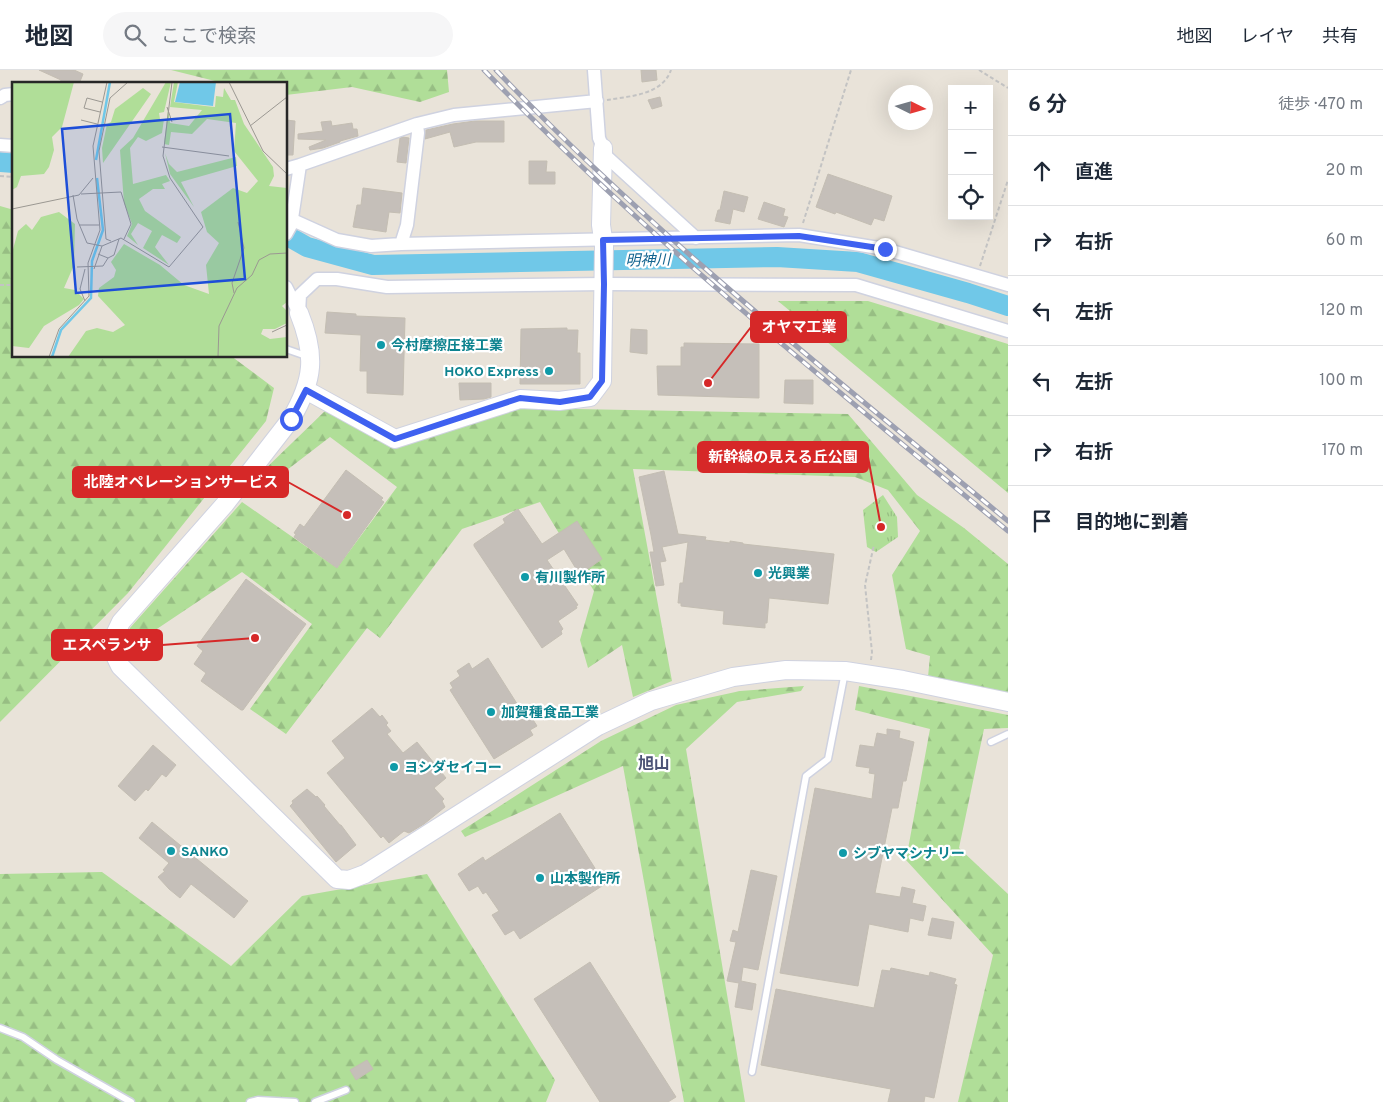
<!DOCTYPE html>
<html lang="ja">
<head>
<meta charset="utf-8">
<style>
	body { margin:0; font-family:Overpass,"Noto Sans JP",sans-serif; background:#f6f6f7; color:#1f2937 }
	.controls { position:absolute; right:15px; top:15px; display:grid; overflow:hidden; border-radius:0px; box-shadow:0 5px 20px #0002 }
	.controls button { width:45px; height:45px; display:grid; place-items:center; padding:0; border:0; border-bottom:1px solid #e0e1e3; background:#fff; color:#1f2937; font:25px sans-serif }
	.compass { position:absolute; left:888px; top:15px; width:45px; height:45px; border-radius:50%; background:#fff; box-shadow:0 5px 20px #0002; rotate:95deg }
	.stop { position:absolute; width:15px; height:15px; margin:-11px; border:4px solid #3f61f0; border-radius:50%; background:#fff }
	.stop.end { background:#3f61f0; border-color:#fff; box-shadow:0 1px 5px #0008 }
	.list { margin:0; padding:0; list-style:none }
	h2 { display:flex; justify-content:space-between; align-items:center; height:65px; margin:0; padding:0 20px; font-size:21px }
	h2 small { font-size:16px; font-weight:400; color:#747a83 }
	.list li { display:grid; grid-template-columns:32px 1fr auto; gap:15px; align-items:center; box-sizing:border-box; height:70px; padding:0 20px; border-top:1px solid #e0e1e3 }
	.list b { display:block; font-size:19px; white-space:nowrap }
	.list em { font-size:16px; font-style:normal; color:#747a83 }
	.icon { flex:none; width:28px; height:28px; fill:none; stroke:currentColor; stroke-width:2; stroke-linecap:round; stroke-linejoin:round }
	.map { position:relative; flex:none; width:1008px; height:1032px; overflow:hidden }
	header { display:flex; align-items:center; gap:30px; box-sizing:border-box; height:70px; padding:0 25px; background:#fff; border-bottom:1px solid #e0e1e3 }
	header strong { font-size:24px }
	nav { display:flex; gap:28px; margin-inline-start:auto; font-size:18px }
	.search { width:350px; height:45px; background:#f6f6f7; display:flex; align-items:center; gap:12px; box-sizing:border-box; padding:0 18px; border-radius:28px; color:#747a83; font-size:19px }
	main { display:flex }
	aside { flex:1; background:#fff }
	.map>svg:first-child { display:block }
</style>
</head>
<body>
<header>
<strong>地図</strong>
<div class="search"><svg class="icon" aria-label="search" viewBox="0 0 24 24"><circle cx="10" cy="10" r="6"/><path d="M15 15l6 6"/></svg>ここで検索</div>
<nav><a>地図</a><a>レイヤ</a><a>共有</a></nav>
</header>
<main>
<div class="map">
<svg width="1008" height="1032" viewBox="0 0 1008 1032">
	<defs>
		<pattern id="forest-firs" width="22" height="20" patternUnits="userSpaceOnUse" patternTransform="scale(1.25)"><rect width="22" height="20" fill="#b0de98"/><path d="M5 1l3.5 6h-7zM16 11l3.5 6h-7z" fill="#97be83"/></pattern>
		<pattern id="park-tufts" width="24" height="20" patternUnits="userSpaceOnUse" patternTransform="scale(1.25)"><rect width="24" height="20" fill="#b0de98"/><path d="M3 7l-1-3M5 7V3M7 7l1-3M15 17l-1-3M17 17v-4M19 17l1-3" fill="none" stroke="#97be83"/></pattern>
	</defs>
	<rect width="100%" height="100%" fill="#e9e3d9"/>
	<path fill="url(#forest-firs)" d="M171,0H447L449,22L420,32L352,17L286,25V14H227Z
		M0,136L14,140V286H231L274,318L266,351L128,523L0,652Z
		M778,231H868L1008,274V423Z
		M522,338L848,344L917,425L964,458L1008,494V623L928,607L930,586L906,579L892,505L920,461L888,420L855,407L633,399L672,611L633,627L622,575L588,598L580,570L594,521L540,432L462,459L380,568L367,558L286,664L250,639L312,554L242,502L124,581L130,558L242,432L337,498L397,417L330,367L274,410L261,403L325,341L395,378Z
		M804,616L801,621L737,632L686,679L745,1032H684L623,696L465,767L461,761L601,671L676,635L740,621Z
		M859,616L1008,645V658L984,659L959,778L1008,824V1032H958L993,885L906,790L930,659L855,640Z
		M102,802L231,896L302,826L427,804L555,1010L546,1032H0V804Z"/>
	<path fill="url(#park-tufts)" d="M883,425L897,447L898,467L876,482L867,477L863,440Z"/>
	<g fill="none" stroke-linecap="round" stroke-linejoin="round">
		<path stroke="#70c8e8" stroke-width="20" d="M0,92L14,93
			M286,165L307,177L373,195L777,187L858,192L968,223L1008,236"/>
	</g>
	<path fill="#c5bfb9" stroke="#c4beb3" d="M39,0H74L83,4L79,14H60L61,10Z
		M641,0H656L657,10L642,12Z
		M660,27L662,36L652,39L648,30Z
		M286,50L295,51L293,85H286Z
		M331,51L332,56L352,53L353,59H357L358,66L340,71V72L323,78L310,80L309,77L326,70L298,69V64L323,61L321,52Z
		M475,51H504V72H476L454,77L450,62L425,69L426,60L453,54Z
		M403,67L409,68L406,93L397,92L400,68Z
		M529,91H547L546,102H555V114H529Z
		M828,104L892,126L884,151L874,148L871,155L836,142L835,144L816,137Z
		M363,118L402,123L400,143L389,142L386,162L353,157L357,135H361Z
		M724,121L748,127L744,142L733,139L730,154L715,151L718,140H720Z
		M764,132L785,139L783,146L788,147L784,157L758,149Z
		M327,242L356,244V246L405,248L403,325L367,323V301H360L361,265L325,263Z
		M567,258V260H578L577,283H580V314H520L521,259Z
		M631,259L647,260V284L630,282Z
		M684,273L759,274V328L658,325L657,296H681V277H684Z
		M785,310H813V334L784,333Z
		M459,313H491V327L484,329L460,330Z
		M346,400L383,428L381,430L384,432L337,498L294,467L296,464L294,463L300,454L304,457Z
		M664,401L678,464L706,467L705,470L730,473V471L743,473V474L834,484L828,534L769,528L767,553H765V558L723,554L724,541L681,536V533H678L680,513H683L688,472L662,477L666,491L660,492L664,515L656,516L650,482H654L651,465L639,407Z
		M518,439L542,474L577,451L602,489L582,503L580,500L578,502L564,479L547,490L578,535L576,536L577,538L558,551L563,559L561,561L562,564L542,578L474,476V474L505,453L503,449Z
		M246,509L306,554L243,640H241L201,611L206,603L194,594L203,581L197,576Z
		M488,588L521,640L525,637L537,656L530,660L533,665L494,689L450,620L453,618L450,613L460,606L457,601L469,593L472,599Z
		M372,638L380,647L382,645L388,653L386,655L391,661L387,664L403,683L417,672L446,708L434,718L444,729L442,731L445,737L424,754L409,763L404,761L389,773L383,766L381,768L327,703L345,688L332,671Z
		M887,659L900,661L899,668L914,672L906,711H903L898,738H892L875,823L900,827L902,817L915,820L912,833L926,836L923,851L910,848L908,862L869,854L858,916L780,903L815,718L872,729L875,704L869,703L870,698L856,696L860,675L874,677L877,663L887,665Z
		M153,675L176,695L166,707L162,704L148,721L146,719L135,731L118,716Z
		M307,719L316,727L317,726L325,735L324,736L340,755H341L356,775L336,792L290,736L293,733L292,731Z
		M560,743L605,814L520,869L514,860L505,865L492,845L499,841L486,822L483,824L478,816L469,821L458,804L483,787L485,791Z
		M152,752L248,831L234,848L191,814L180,828L169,819L158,807L165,801L163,800L169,793L139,768Z
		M751,800L777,806L758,900L743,897L741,911L756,914L752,940L735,937L739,913L727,911L736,872L730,871L733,860L738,862Z
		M932,848L954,852L951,869L928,865Z
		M590,892L676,1027L668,1032H600L534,929Z
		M891,898L929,906L930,902L956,909L954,914L957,915L934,1028L925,1026L924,1032H888L891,1019L761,995L776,919L874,938L882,900L890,901Z
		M367,990L373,999L356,1010L350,1000Z"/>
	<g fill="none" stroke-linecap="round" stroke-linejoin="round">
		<defs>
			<path id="lane" d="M286,279L309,287
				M991,672L1008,664
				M0,958L23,967L57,990L131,1032
				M752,1002L806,706L828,689L845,602
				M250,1032L258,1030L295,1032
				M315,1032L346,1020"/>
			<path id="street" d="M594,0L599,68L607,87L696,168
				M0,28L5,25L14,24
				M0,75L14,76
				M286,99L300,95
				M286,147L337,170L371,176L401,174L799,165L885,179L1008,215
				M286,164L291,155L300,95L417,54L454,45L597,31
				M401,174L407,155L418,63L417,54
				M286,217L298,241
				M299,243L300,225L317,209H337L387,217L604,214L856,215L1008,261"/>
			<path id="secondary" d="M299,243C316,285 314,310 291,349L225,434L121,552L110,575L120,596L337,809L349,810L365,804L598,656L651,631L733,607L786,600L845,601L903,610L1008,632
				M306,320L395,369L520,329L559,331L590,327L602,311L604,176L601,155L603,78"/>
		</defs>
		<use href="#lane" stroke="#cfd2e0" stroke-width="9"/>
		<use href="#street" stroke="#cfd2e0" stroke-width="15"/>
		<use href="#secondary" stroke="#cfd2e0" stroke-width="20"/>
		<path stroke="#c3c3c3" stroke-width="2" stroke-dasharray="4 2.5" stroke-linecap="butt" d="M979,0L1008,18
			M607,30C631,26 662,25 671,0
			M0,106L14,107
			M803,153L851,0
			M980,196L1008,110
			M0,215H14
			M871,590L872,582L865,515L874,475"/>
		<use href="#lane" stroke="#fff" stroke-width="6"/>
		<use href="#street" stroke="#fff" stroke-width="12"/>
		<use href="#secondary" stroke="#fff" stroke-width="18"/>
		<defs>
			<path id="rail" d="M484,0C646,168 829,313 1008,461
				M496,0C653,165 833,306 1008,451"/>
		</defs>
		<use href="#rail" stroke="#9da0b1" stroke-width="5"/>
		<use href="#rail" stroke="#fff" stroke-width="3" stroke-dasharray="9" stroke-linecap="butt"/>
	</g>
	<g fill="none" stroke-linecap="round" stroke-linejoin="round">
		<path stroke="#3f61f0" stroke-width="6" d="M291,349L306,320L395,369L520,328L560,332L590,327L602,311L604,214L603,170L799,166L885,179"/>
	</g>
	<g fill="#0f9aa8" stroke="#fff" stroke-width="2">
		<circle cx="381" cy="275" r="5"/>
		<circle cx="549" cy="301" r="5"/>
		<circle cx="758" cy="503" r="5"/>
		<circle cx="525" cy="507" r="5"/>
		<circle cx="491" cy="642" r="5"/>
		<circle cx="394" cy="697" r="5"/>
		<circle cx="171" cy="781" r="5"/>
		<circle cx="843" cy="783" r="5"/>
		<circle cx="540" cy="808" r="5"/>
	</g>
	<g text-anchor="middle" stroke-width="4.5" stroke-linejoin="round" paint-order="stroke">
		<g font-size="14" font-weight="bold" fill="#0d838f" stroke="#fff" text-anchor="start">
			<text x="391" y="280">今村摩擦圧接工業</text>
			<text x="539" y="306" text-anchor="end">HOKO Express</text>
			<text x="768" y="508">光興業</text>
			<text x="535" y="512">有川製作所</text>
			<text x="501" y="647">加賀種食品工業</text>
			<text x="404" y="702">ヨシダセイコー</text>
			<text x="181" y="786">SANKO</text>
			<text x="853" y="788">シブヤマシナリー</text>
			<text x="550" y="813">山本製作所</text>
		</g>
		<g font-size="15" font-style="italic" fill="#136590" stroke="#fff">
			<text transform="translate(648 190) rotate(-1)" y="5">明神川</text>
		</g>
		<g font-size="16" font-weight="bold" fill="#4b5275" stroke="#fff">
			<text x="654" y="699">旭山</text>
		</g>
	</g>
	<g transform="translate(12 12)">
		<rect width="275" height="275" fill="#e9e3d9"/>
		<path d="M0,0H62L50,45L40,55L42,68L37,85L32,92L9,94L5,105L0,108ZM154,0H159L152,30L147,31L148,37H152L150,51L134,59L126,55L118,66L121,102L154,93L158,99L150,102L153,107H141L127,117L133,129L169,155L165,161L150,153L143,165L157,183L131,166L140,149L126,141L119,152L126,163L115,154L120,142L112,121L108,68L121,56ZM162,0H166L162,20L193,24L203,25L204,14L211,15L212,6L219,18H223L232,42L261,85L262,94L257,104L275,106V220L270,224L275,229V241L263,247H251L249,252L258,257L275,255V275H56L74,249L85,246L101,250L113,243L86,214L87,206L102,195L104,188L99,180L112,162L148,183L172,203L197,212L194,183L207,161L195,150L189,130L221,106L235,111L246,99L222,69L224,41L195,37L180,52L159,50L157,63L152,62L156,27L158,41L177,44L190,28L158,25ZM131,6L139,12L91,81L90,66L95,42L99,40L103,27ZM153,71L157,82L165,90L224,75L225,84L169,100L182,125L158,92ZM47,130L63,142L62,183L52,206L63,208L72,217L67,223L32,244L17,266L0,264V171L6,149L14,142L20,148L29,135Z" fill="#b0de98"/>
		<path d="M168,0H204L201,24L163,20Z" fill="#70c8e8"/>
		<path fill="none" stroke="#70c8e8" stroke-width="2.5" d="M84,78L98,0M40,275L49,248L79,216L80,179L91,148L85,96"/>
		<path fill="none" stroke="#9b9892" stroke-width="1" d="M217,0L251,69L275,92M155,25L160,40M88,30L72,26L75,16L90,20M69,38L85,42M238,44L275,15M150,65L217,74M69,112L109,110L119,142L112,157M61,113L65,137L75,161L90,164M0,127L67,113L81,96M67,143H87M99,159L94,157L87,69L98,16L116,0M96,176L102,173L107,157M65,185L91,184L96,176L86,172M73,187L68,207L73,219M82,187L90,164L109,156L157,185L191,145L158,96L151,74L160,0M222,211L220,201L232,166L226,140M260,250L275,243M37,275L47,247L77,214L76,181L88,148L81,64L95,0M206,275L207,244L225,206L240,193L247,178L258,172L275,171"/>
		<path fill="#1d4ed8" fill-opacity="0.15" stroke="#1d4ed8" stroke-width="2.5" d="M218,32L233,197L64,211L50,47Z"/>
		<rect width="275" height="275" fill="none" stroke="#272727" stroke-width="2.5"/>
	</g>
	<path fill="none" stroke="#d62828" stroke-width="2" d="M708 313L751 257M881 457L868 387M347 445L288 412M255 568L162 575"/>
	<g fill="#d62828" stroke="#fff" stroke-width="2">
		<circle cx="708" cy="313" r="5"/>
		<circle cx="881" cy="457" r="5"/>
		<circle cx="347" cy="445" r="5"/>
		<circle cx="255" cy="568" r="5"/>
	</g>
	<g fill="#d62828" stroke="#d62828" stroke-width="2">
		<rect x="751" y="242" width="95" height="30" rx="5"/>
		<rect x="698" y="372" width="170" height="30" rx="5"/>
		<rect x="73" y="397" width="215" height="30" rx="5"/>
		<rect x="52" y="560" width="110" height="30" rx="5"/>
	</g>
	<g font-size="15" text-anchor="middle" font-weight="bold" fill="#fff">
		<text x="799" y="262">オヤマ工業</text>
		<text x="783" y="392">新幹線の見える丘公園</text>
		<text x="181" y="417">北陸オペレーションサービス</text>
		<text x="107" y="580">エスペランサ</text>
	</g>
</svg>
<div class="controls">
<button>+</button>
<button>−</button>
<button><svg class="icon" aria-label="locate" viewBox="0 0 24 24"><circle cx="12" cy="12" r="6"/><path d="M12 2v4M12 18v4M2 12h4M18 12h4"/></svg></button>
</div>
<svg class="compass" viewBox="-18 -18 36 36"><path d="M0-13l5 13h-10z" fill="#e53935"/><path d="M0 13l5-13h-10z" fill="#747a83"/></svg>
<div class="stop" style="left:291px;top:349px"></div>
<div class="stop end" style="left:885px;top:179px"></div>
</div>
<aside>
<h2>6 分<small>徒歩 · 470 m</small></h2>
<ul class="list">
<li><svg class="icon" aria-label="ahead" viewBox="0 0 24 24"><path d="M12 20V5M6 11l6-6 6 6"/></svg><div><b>直進</b></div><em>20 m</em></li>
<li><svg class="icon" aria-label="right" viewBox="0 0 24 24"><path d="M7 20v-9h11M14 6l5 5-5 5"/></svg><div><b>右折</b></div><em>60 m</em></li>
<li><svg class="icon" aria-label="left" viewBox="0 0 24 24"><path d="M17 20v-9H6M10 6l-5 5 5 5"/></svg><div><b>左折</b></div><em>120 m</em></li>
<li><svg class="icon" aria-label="left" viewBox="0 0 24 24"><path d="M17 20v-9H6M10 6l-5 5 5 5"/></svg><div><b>左折</b></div><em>100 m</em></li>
<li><svg class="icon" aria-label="right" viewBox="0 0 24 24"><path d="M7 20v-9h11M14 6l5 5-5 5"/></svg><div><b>右折</b></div><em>170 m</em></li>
<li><svg class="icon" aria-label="arrive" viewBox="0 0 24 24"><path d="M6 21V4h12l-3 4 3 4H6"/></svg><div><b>目的地に到着</b></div></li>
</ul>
</aside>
</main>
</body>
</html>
